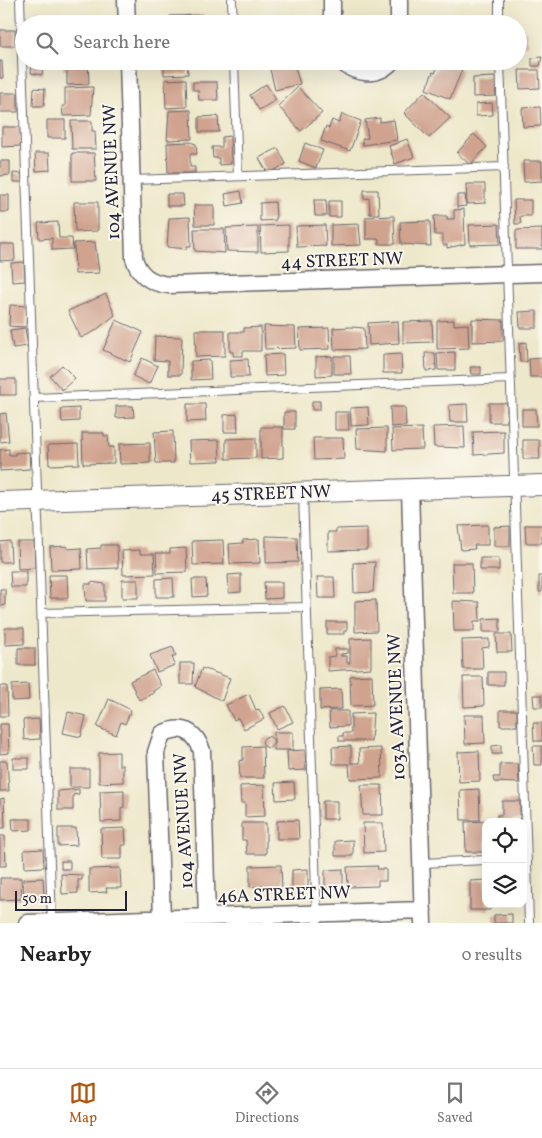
<!DOCTYPE html>
<html lang="en">
<head>
<meta charset="utf-8">
<style>
	body { margin:0; font-family:Vollkorn,serif; background:#f6f6f6; color:#222 }
	.controls { position:absolute; right:15px; bottom:15px; display:grid; overflow:hidden; border-radius:10px; box-shadow:0 5px 20px #0002 }
	.controls button { width:45px; height:45px; display:grid; place-items:center; padding:0; border:0; border-bottom:1px solid #e0e0e0; background:#fff; color:#222; font:25px sans-serif }
	.scale { position:absolute; left:15px; bottom:12px; width:112px; box-sizing:border-box; padding-left:5px; border:2px solid #22223b; border-top:0; font-size:14px; line-height:18px; white-space:nowrap; color:#22223b; -webkit-text-stroke:4px #fbf7ec; paint-order:stroke }
	.list { margin:0; padding:0; list-style:none }
	h2 { display:flex; justify-content:space-between; align-items:center; height:65px; margin:0; padding:0 20px; font-size:21px }
	h2 small { font-size:16px; font-weight:400; color:#767676 }
	.icon { flex:none; width:28px; height:28px; fill:none; stroke:currentColor; stroke-width:2; stroke-linecap:round; stroke-linejoin:round }
	.map { position:relative; flex:none; width:542px; height:923px; overflow:hidden }
	.search { position:absolute; background:#fff; box-shadow:0 5px 20px #0002; left:15px; right:15px; top:15px; height:55px; display:flex; align-items:center; gap:12px; box-sizing:border-box; padding:0 18px; border-radius:28px; color:#767676; font-size:19px }
	.sheet { height:145px; background:#fff }
	nav { display:flex; justify-content:space-around; align-items:center; box-sizing:border-box; height:70px; border-top:1px solid #e0e0e0; background:#fff; font-size:14px; color:#767676 }
	nav a { display:grid; justify-items:center; gap:2px }
	nav .on { color:#b45309 }
	.map>svg:first-child { display:block }
</style>
</head>
<body>
<div class="map">
<svg width="542" height="923" viewBox="0 0 542 923">
	<rect width="100%" height="100%" fill="#fbf7ec"/>
	<filter id="ink" filterUnits="userSpaceOnUse"><feTurbulence type="fractalNoise" baseFrequency=".02" numOctaves="2"/><feDisplacementMap in="SourceGraphic" scale="10" xChannelSelector="R" yChannelSelector="G"/><feConvolveMatrix kernelMatrix="1 2 1 2 8 2 1 2 1" color-interpolation-filters="sRGB"/></filter>
	<filter id="wash" filterUnits="userSpaceOnUse"><feTurbulence type="fractalNoise" baseFrequency=".0096" numOctaves="4" result="noise"/><feDisplacementMap in="SourceGraphic" scale="20" xChannelSelector="R" yChannelSelector="G"/><feGaussianBlur stdDeviation="1.12" result="paint"/><feColorMatrix in="noise" values="0 0 0 0 0 0 0 0 0 0 0 0 0 0 0 0 0 1.4 0 .05"/><feComposite in="paint" operator="in"/></filter>
	<g filter="url(#wash)">
		<rect width="100%" height="100%" fill="#eee8cb"/>
		<g id="blocks">
			<path fill="#d0a38f" d="M203,15V24H170V16Z
				M263,21L292,22V24H263Z
				M0,30H15V46H0Z
				M518,31H526L527,45L518,46Z
				M542,57L540,66H532V58Z
				M0,61H2L3,78H0Z
				M32,61H44L42,75L31,73Z
				M63,61H88L89,84L67,85V70H63Z
				M164,61H187L188,74L164,75Z
				M268,61H293L300,84L275,90Z
				M440,61L462,70L450,99L426,89L433,72L435,73Z
				M519,70H539L540,88L520,89Z
				M495,77L496,96L473,97V78Z
				M186,79L187,107L166,108L165,80Z
				M193,82H217L218,100H199L198,90H193Z
				M266,84L276,100L259,110L250,95Z
				M93,87L91,115L63,116L62,106H65V88Z
				M298,87L322,113L301,131L278,106Z
				M34,88L45,89L44,106H33Z
				M424,92L450,118L429,138L404,113Z
				M0,93H18V112H0Z
				M492,103L493,115L476,116V104Z
				M540,107L541,126L523,127L522,108Z
				M191,110L192,139L167,140L169,111Z
				M342,114L361,121L350,151L321,141L326,126L329,128L332,120L339,123Z
				M218,116L219,132H199V117Z
				M380,118V122L394,120L397,140L363,145L362,139L368,138L365,120Z
				M47,120H65V138H47Z
				M71,121H92V131H95L96,149H72Z
				M2,127H20L21,146L2,147Z
				M474,134L487,147L470,165L457,153Z
				M230,136L231,164L219,165V158H213L212,147H222V137Z
				M407,139L414,157L395,164L389,146Z
				M190,142L196,144L197,154H190V167H195V173H168L167,143Z
				M305,143L323,150L316,168L299,161Z
				M278,148L286,164L268,174L259,158Z
				M35,153H49L50,170L36,171Z
				M72,153H94L96,181H72Z
				M0,161H10V175L0,176Z
				M523,161H542V181L524,182Z
				M13,173L22,174V182H13Z
				M466,184H485V203L467,204Z
				M364,190H378L379,214H370L369,198L364,199Z
				M241,191L243,203L227,206L225,194Z
				M167,194H183L184,206H167Z
				M0,195H9V212H0Z
				M457,195H465L466,206L457,207Z
				M314,200H326L327,216H315Z
				M514,200H531V216H520L521,224H515Z
				M329,201H341V217H329Z
				M74,202H98V231L75,232Z
				M275,202L276,220L260,221V203Z
				M194,205H214V225H195Z
				M464,209L465,244L447,248V245H443V235H435L434,216H447V219H454V210Z
				M394,216L395,244H379V239H366V217Z
				M190,217L191,246H187V249L167,247L169,218Z
				M430,221L431,246L401,244L400,222Z
				M58,222L59,238H72L73,249L52,250V238L39,239L38,223Z
				M359,224L361,245L331,246V225Z
				M499,224L500,244L470,245L469,225Z
				M289,225V251L261,252L260,226Z
				M325,225L326,246L297,247L296,226Z
				M258,227V252L227,251L226,228Z
				M194,229H224L225,253L195,251Z
				M542,229V249H516V230Z
				M95,242L99,273L75,274L74,243Z
				M0,244H14L15,260L0,261Z
				M24,262L25,281L12,282L11,263Z
				M106,294L115,315L95,331L81,338L68,311Z
				M10,305L27,306L26,327L9,326Z
				M537,311V328H520L519,312Z
				M472,319L503,320V341L472,342Z
				M116,320L143,332L130,362L103,350Z
				M454,320V325L468,324L469,348L437,349V321Z
				M398,321L399,343L369,345L368,323Z
				M432,321L433,342L403,343V322Z
				M264,326L295,327L296,348L265,349Z
				M261,327V351H243V356H233V352H230V332H244V328Z
				M351,327L364,328L365,349L334,350L333,328Z
				M25,328L28,346L13,348L10,330Z
				M329,328L330,349L300,350L299,329Z
				M195,330H225V356L196,357Z
				M155,336L182,337L181,375H168V361L154,360Z
				M526,342L527,362H520L519,343Z
				M455,352V370H438L437,353Z
				M425,353H435L436,370L426,371Z
				M283,354L284,375L265,376L264,355Z
				M401,354L402,373H383V355Z
				M332,356V375L316,376V357Z
				M334,356H350L351,374H334Z
				M142,358L158,366L149,384L133,376Z
				M542,358V377H530L529,359Z
				M248,359L249,377H230V360Z
				M210,360L211,379L191,380V361Z
				M62,365L75,378L62,390L50,376Z
				M470,367H481V374H471Z
				M0,379H16V395H0Z
				M312,401H320V410H312Z
				M489,403H507V422H489Z
				M187,404H205L206,421L187,422Z
				M467,404L468,422H450L449,405Z
				M116,406H133L134,417L116,418Z
				M368,407L369,425L351,426L350,408Z
				M390,407H405L406,426L391,427Z
				M79,408V421L62,422L61,409Z
				M522,409H536L537,426H522Z
				M284,412H295V429H284Z
				M335,412H348L349,430H335Z
				M6,413L9,441L0,442V414Z
				M237,414L238,432H224V415Z
				M464,426L465,448L434,447L433,427Z
				M261,427H283V458L261,459Z
				M387,428V451L357,449L356,429Z
				M422,428L423,449L393,450L392,429Z
				M173,431L174,463H156L154,432Z
				M504,431V453L474,455L473,432Z
				M82,433H104V436H108L109,447H114V463L83,464Z
				M256,438V458L226,459V439Z
				M313,438H343L344,459L314,460Z
				M219,440L220,461L190,462L189,441Z
				M523,440H539L540,459H523Z
				M150,443V463L120,464L119,444Z
				M78,444L79,464L49,465L48,445Z
				M9,449V455H15V453L29,452L30,469L0,471V450Z
				M488,525V545H474L475,549L461,550L458,526Z
				M525,525H542V543H526Z
				M510,526V546H494V527Z
				M367,528V550L328,551V532H336V529Z
				M266,536L297,537L298,562L266,563Z
				M259,539L260,563L230,564L229,544L243,543V540Z
				M223,540L224,564L193,565L192,541Z
				M10,541L11,562H0V542Z
				M17,542H34L35,568L18,569Z
				M101,545H117L118,568L88,569L87,549L101,548Z
				M67,546L68,549L81,548L82,569L51,570L50,547Z
				M186,548L187,572L157,573L156,553H170V549Z
				M140,550V554H154L155,574L123,575L122,551Z
				M480,558H499V570H480Z
				M375,562L373,592L354,593L353,563Z
				M452,563H472L473,593H453Z
				M10,571H26V587H11Z
				M241,574V592L229,593L228,575Z
				M49,575H67L68,598H50Z
				M539,576H542V592H539Z
				M317,577H334L335,598H318Z
				M173,578L174,597H156V579Z
				M192,579H206L207,596L193,597Z
				M122,580H138V598H122Z
				M91,582L105,584V601H86L85,584H91Z
				M264,582H282V598L265,599Z
				M0,589H5V605L0,606Z
				M376,600L377,631L355,632V601Z
				M453,601L479,602L480,621H474V631H454Z
				M500,618V632H483V619Z
				M327,622H347V631H344V634H327Z
				M5,628H24V644L5,645Z
				M496,634H511L512,652H497Z
				M371,638V668L328,671V657L335,656V649H348V653L341,654V656H347V663H350V639Z
				M489,639V647L482,648L483,669H463L462,640Z
				M173,647L176,656L172,657L175,665L157,672L150,655Z
				M18,648H35V665H18Z
				M180,663H194L193,684H180Z
				M202,668L230,678L222,701L195,687Z
				M153,670L161,686L153,691L154,693L139,700L130,681Z
				M488,672H504V685H488Z
				M372,675L373,705L351,706L350,676Z
				M463,677H483L484,706L464,707Z
				M28,684L29,700L12,701V685Z
				M0,686H7L8,716H0Z
				M341,689L342,709L320,710V690Z
				M249,694L256,710L259,709L264,719L244,729L238,718L234,720L226,705Z
				M533,695H542V707H534Z
				M109,699L131,710L125,724L121,722L116,735L97,727Z
				M285,706L293,722L277,729L270,713Z
				M500,710H517V726H500Z
				M329,711H348V726L330,727Z
				M68,712L86,716L81,737L63,733Z
				M373,713L371,741H339V736H343V733H351V714Z
				M464,715H484L485,743L465,744Z
				M39,719L40,739L24,740L23,720Z
				M533,723H542V741H534Z
				M0,724H8L9,753L0,754Z
				M274,732H293V750H274Z
				M262.5 742a5.5 5.5 0 1 1 11 0a5.5 5.5 0 1 1-11 0Z
				M501,745V754H492V746Z
				M263,746L264,778H240L239,761L243,760V747Z
				M351,746V763H360L359,749L381,748L382,778L350,779L349,764H333L332,747Z
				M533,746H542V765H534Z
				M305,750L306,770L288,771L287,751Z
				M479,751L480,781L459,782L458,752Z
				M119,752V765H123V782L99,783V753Z
				M13,758H29V769H13Z
				M0,761H7L9,791H0Z
				M500,764H518L519,783L494,782L493,777H500Z
				M70,769H89V787H70Z
				M294,782L295,799L276,800L275,783Z
				M264,785L265,816L245,817V803H241L240,786Z
				M361,785H382L383,815H363Z
				M79,789V794L73,795V810H58V791Z
				M479,789L480,820H461L460,790Z
				M124,790V807L121,808V821L101,822L100,791Z
				M4,798L5,828H0V799Z
				M323,801H337V819H323Z
				M502,801H520V820L497,822V815H502Z
				M12,819H31V830L13,831Z
				M298,820L299,839H277V821Z
				M485,821L486,852H466L465,822Z
				M242,823H266V854H247L246,840H242Z
				M363,823H383L384,852L364,853Z
				M58,828H76L77,845L58,846Z
				M125,828L126,845H122V859H102L101,829Z
				M0,836H5L6,866H0Z
				M353,840V856H335V841Z
				M43,849L44,867L25,868L24,850Z
				M61,861H70V869H61Z
				M281,865L282,890H264V886L250,887V866Z
				M378,866L377,869H386V881H378V886L348,887L347,867Z
				M120,868L121,888H106L107,892L89,893V869Z
				M308,869V888L292,889V870Z
				M343,869V888H325V870Z
				M61,874L82,875V880H78V893L62,894Z
				M0,878H21L22,899L0,900Z
				M43,878L44,897L24,898L23,879Z
				M486,880V904H490V910H470V881Z
				M512,914V923H494V915Z"/>
		</g>
	</g>
	<g filter="url(#ink)">
		<use href="#blocks" fill-opacity="0" stroke="#69676d" stroke-width="1"/>
		<g fill="none" stroke-linecap="round" stroke-linejoin="round">
			<defs>
				<path id="service" d="M20,0L52,922
					M232,0L233,24
					M499,0V24
					M234,61L238,176
					M500,61L529,923
					M132,180L504,167
					M34,398L510,379
					M303,493L317,923
					M42,613L306,607
					M422,863L486,860"/>
				<path id="minor" d="M126,0L127,24
					M332,0V24
					M399,0V24
					M128,61L134,258C139,276 151,283 169,285L542,273
					M340,61C356,74 377,78 392,61
					M410,489L423,923
					M162,918L156,752L162,734C182,724 195,731 202,751L207,917
					M27,923L423,910"/>
				<path id="tertiary" d="M0,502L542,485"/>
			</defs>
			<use href="#service" stroke="#69676d" stroke-width="10"/>
			<use href="#minor" stroke="#69676d" stroke-width="19"/>
			<use href="#tertiary" stroke="#69676d" stroke-width="22"/>
			<use href="#service" stroke="#fff" stroke-width="8"/>
			<use href="#minor" stroke="#fff" stroke-width="16"/>
			<use href="#tertiary" stroke="#fff" stroke-width="20"/>
		</g>
	</g>
	<g text-anchor="middle" stroke-width="4" stroke-linejoin="round" paint-order="stroke">
		<g font-size="18" fill="#22223b" stroke="#fbf7ec">
			<text transform="translate(111 172) rotate(-92)" y="6">104 AVENUE NW</text>
			<text transform="translate(342 260) rotate(-2)" y="6">44 STREET NW</text>
			<text transform="translate(271 493) rotate(-2)" y="6">45 STREET NW</text>
			<text transform="translate(396 707) rotate(-92)" y="6">103A AVENUE NW</text>
			<text transform="translate(183 821) rotate(-93)" y="6">104 AVENUE NW</text>
			<text transform="translate(284 894) rotate(-2)" y="6">46A STREET NW</text>
		</g>
	</g>
</svg>
<div class="controls">
<button><svg class="icon" aria-label="locate" viewBox="0 0 24 24"><circle cx="12" cy="12" r="6"/><path d="M12 2v4M12 18v4M2 12h4M18 12h4"/></svg></button>
<button><svg class="icon" aria-label="layers" viewBox="0 0 24 24"><path d="M12 4l9 5-9 5-9-5zM3 14l9 5 9-5"/></svg></button>
</div>
<div class="scale">50 m</div>
<div class="search"><svg class="icon" aria-label="search" viewBox="0 0 24 24"><circle cx="10" cy="10" r="6"/><path d="M15 15l6 6"/></svg>Search here</div>
</div>
<section class="sheet">
<h2>Nearby<small>0 results</small></h2>
<ul class="list">
</ul>
</section>
<nav>
<a class="on"><svg class="icon" aria-label="map" viewBox="0 0 24 24"><path d="M3 6l6-2 6 2 6-2v14l-6 2-6-2-6 2zM9 4v14M15 6v14"/></svg>Map</a>
<a><svg class="icon" aria-label="directions" viewBox="0 0 24 24"><path d="M12 3l9 9-9 9-9-9zM9 14v-3h6M13 9l2 2-2 2"/></svg>Directions</a>
<a><svg class="icon" aria-label="saved" viewBox="0 0 24 24"><path d="M7 4h10v16l-5-4-5 4z"/></svg>Saved</a>
</nav>
</body>
</html>
